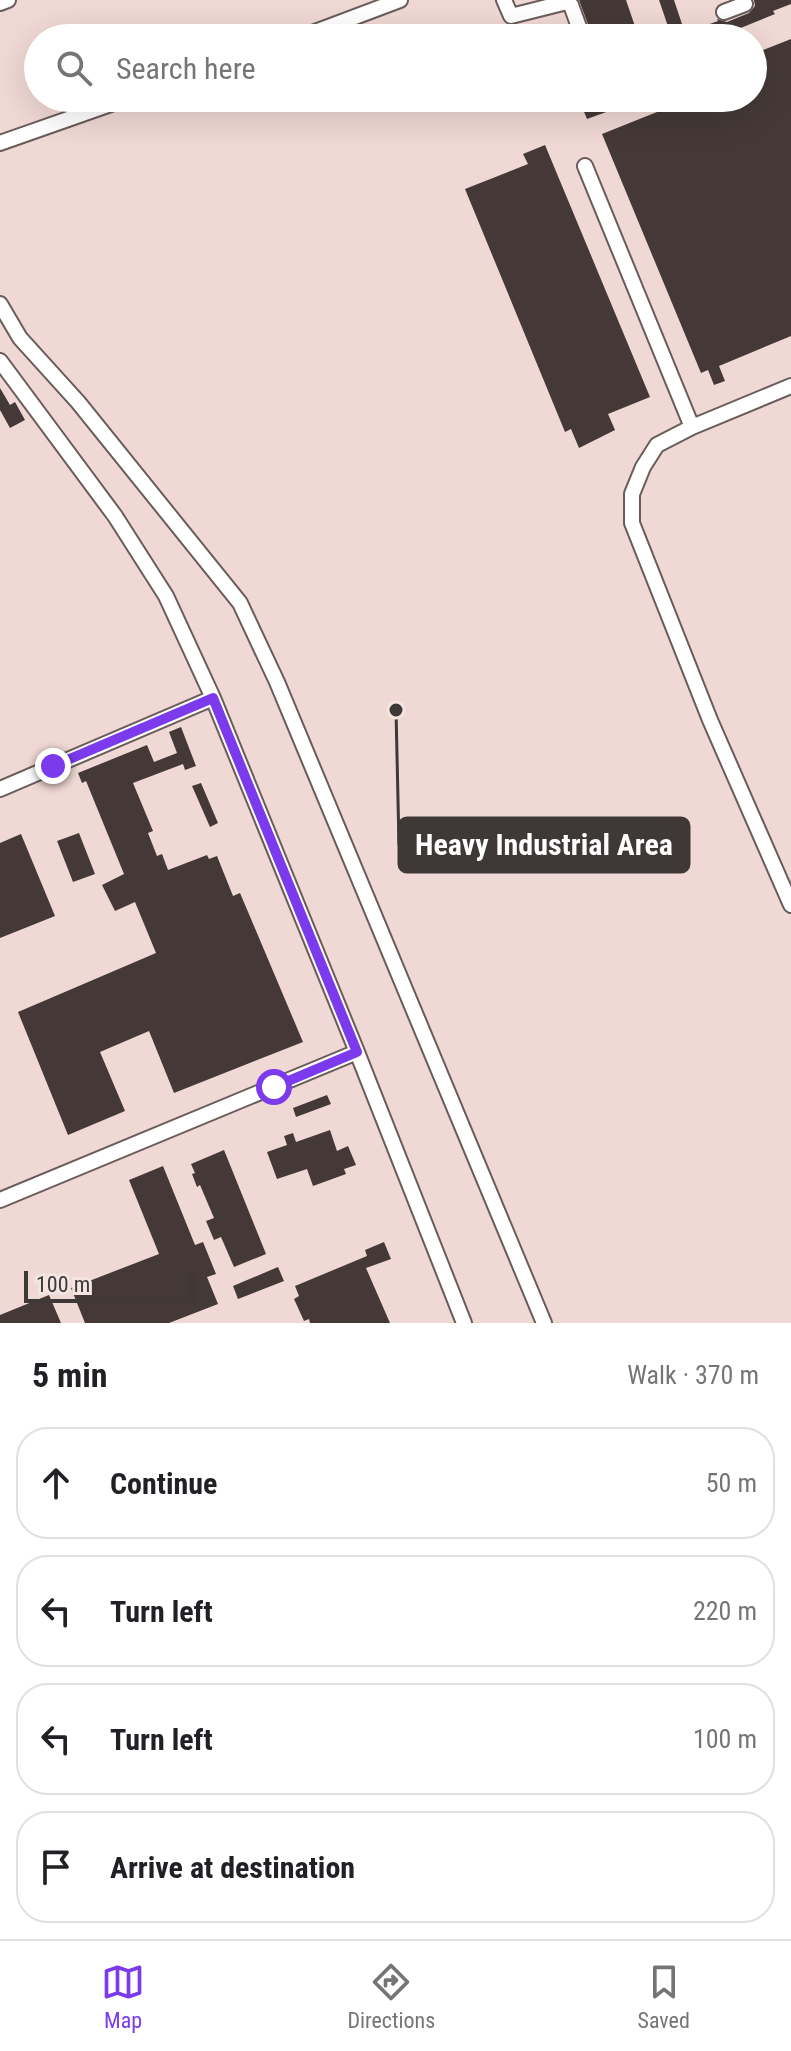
<!DOCTYPE html>
<html lang="en">
<head>
<meta charset="utf-8">
<style>
	body { margin:0; font-family:"Roboto Condensed",sans-serif; background:#f6f6f6; color:#202124 }
	.scale { position:absolute; left:24px; bottom:20px; width:170px; box-sizing:border-box; padding-left:8px; border:4px solid #3e3837; border-top:0; font-size:22px; line-height:28px; white-space:nowrap; color:#3e3837; -webkit-text-stroke:6px #f3e5e2; paint-order:stroke }
	.stop { position:absolute; width:24px; height:24px; margin:-18px; border:6px solid #7c3aed; border-radius:50%; background:#fff }
	.stop.end { background:#7c3aed; border-color:#fff; box-shadow:0 2px 8px #0008 }
	.list { margin:0; padding:0; list-style:none }
	h2 { display:flex; justify-content:space-between; align-items:center; height:104px; margin:0; padding:0 32px; font-size:34px }
	h2 small { font-size:26px; font-weight:400; color:#757577 }
	.list li { display:grid; grid-template-columns:52px 1fr auto; gap:24px; align-items:center; box-sizing:border-box; height:112px; margin:0 16px 16px; padding:0 16px; border:2px solid #e0e0e0; border-radius:32px }
	.list b { display:block; font-size:30px; white-space:nowrap }
	.list em { font-size:26px; font-style:normal; color:#757577 }
	.icon { flex:none; width:44px; height:44px; fill:none; stroke:currentColor; stroke-width:2; stroke-linecap:round; stroke-linejoin:round }
	.map { position:relative; flex:none; width:791px; height:1323px; overflow:hidden }
	.search { position:absolute; background:#fff; box-shadow:0 8px 32px #0002; left:24px; right:24px; top:24px; height:88px; display:flex; align-items:center; gap:20px; box-sizing:border-box; padding:0 28px; border-radius:44px; color:#757577; font-size:30px }
	.sheet { height:616px; background:#fff }
	nav { display:flex; justify-content:space-around; align-items:center; box-sizing:border-box; height:112px; border-top:2px solid #e0e0e0; background:#fff; font-size:22px; color:#757577 }
	nav a { display:grid; justify-items:center; gap:4px }
	nav .on { color:#7c3aed }
	.map>svg:first-child { display:block }
</style>
</head>
<body>
<div class="map">
<svg width="791" height="1323" viewBox="0 0 791 1323">
	<rect width="100%" height="100%" fill="#f3e5e2"/>
	<path fill="#f0d8d4" fill-rule="evenodd" d="M0,0H791V1323H0ZM38,38H753V98H38Z"/>
	<path fill="#443937" d="M579,0H626L639,38H593Z
		M659,0H674L685,33L718,21L717,19L727,22L749,13L755,6L754,0H791V4L773,11L775,14L721,36V38H672Z
		M791,39V336L719,366L725,381L714,385L708,370L701,373L602,134L692,98H753V54Z
		M528,98H642V99L587,119L580,102L551,111L549,104L531,109Z
		M545,145L650,397L608,414L615,430L579,448L571,429L565,432L465,189L528,164L523,154Z
		M0,388L10,405L15,402L25,420L10,428L0,410Z
		M181,727L196,766L185,770L183,764L133,783L153,831L148,833L157,856L162,854L168,870L207,855L209,859L217,856L233,896L240,893L303,1042L174,1093L149,1031L100,1052L125,1111L68,1135L18,1012L156,953L135,902L115,911L102,885L124,874L86,781L82,783L78,773L147,745L154,762L177,753L169,732Z
		M201,783L218,823L210,827L192,786Z
		M79,833L95,874L73,882L57,841Z
		M21,834L55,916L0,938V843Z
		M327,1095L331,1104L296,1117L293,1108Z
		M330,1130L337,1151L348,1146L356,1165L344,1169L346,1174L313,1186L307,1169L277,1179L267,1152L287,1145L284,1136L293,1133L296,1142Z
		M224,1150L266,1254L234,1267L221,1237L214,1240L206,1221L214,1218L200,1185L197,1187L192,1174L195,1173L191,1164Z
		M163,1166L195,1245L203,1242L216,1274L207,1277L218,1304L169,1323H85L71,1288L159,1254L129,1180Z
		M384,1242L391,1259L366,1268L390,1323H310L309,1319L304,1321L294,1299L299,1296L295,1286L367,1256L365,1250Z
		M278,1267L284,1281L238,1299L233,1286Z
		M49,1295L61,1323H0V1315Z"/>
	<g fill="none" stroke-linecap="round" stroke-linejoin="round">
		<defs>
			<path id="minor" d="M504,0L511,16L567,2L571,5L583,38
				M0,3L8,0
				M724,12L745,4
				M299,38L400,0
				M0,143L128,98
				M585,166L692,427
				M0,304L20,338L78,402L240,603L277,682L544,1323
				M0,361L115,516L166,596L213,698L357,1052
				M791,386L692,427L657,445L643,467L632,494V523L710,720L791,905
				M0,789L213,698
				M0,1200L357,1052L464,1323"/>
		</defs>
		<use href="#minor" stroke="#695c5a" stroke-width="18"/>
		<use href="#minor" stroke="#fff" stroke-width="14"/>
	</g>
	<g fill="none" stroke-linecap="round" stroke-linejoin="round">
		<path stroke="#7c3aed" stroke-width="10" d="M53,766L213,698L357,1052L274,1087"/>
	</g>
	<path fill="none" stroke="#3e3837" stroke-width="3" d="M396 710L399 845"/>
	<circle fill="#3e3837" stroke="#f3e5e2" stroke-width="3" cx="396" cy="710" r="8"/>
	<rect fill="#3e3837" stroke="#3e3837" stroke-width="3" x="399" y="818" width="290" height="54" rx="8"/>
	<g font-size="30" text-anchor="middle" font-weight="bold" fill="#fff">
		<text x="544" y="855">Heavy Industrial Area</text>
	</g>
</svg>
<div class="scale">100 m</div>
<div class="stop" style="left:274px;top:1087px"></div>
<div class="stop end" style="left:53px;top:766px"></div>
<div class="search"><svg class="icon" aria-label="search" viewBox="0 0 24 24"><circle cx="10" cy="10" r="6"/><path d="M15 15l6 6"/></svg>Search here</div>
</div>
<section class="sheet">
<h2>5 min<small>Walk · 370 m</small></h2>
<ul class="list">
<li><svg class="icon" aria-label="ahead" viewBox="0 0 24 24"><path d="M12 20V5M6 11l6-6 6 6"/></svg><div><b>Continue</b></div><em>50 m</em></li>
<li><svg class="icon" aria-label="left" viewBox="0 0 24 24"><path d="M17 20v-9H6M10 6l-5 5 5 5"/></svg><div><b>Turn left</b></div><em>220 m</em></li>
<li><svg class="icon" aria-label="left" viewBox="0 0 24 24"><path d="M17 20v-9H6M10 6l-5 5 5 5"/></svg><div><b>Turn left</b></div><em>100 m</em></li>
<li><svg class="icon" aria-label="arrive" viewBox="0 0 24 24"><path d="M6 21V4h12l-3 4 3 4H6"/></svg><div><b>Arrive at destination</b></div></li>
</ul>
</section>
<nav>
<a class="on"><svg class="icon" aria-label="map" viewBox="0 0 24 24"><path d="M3 6l6-2 6 2 6-2v14l-6 2-6-2-6 2zM9 4v14M15 6v14"/></svg>Map</a>
<a><svg class="icon" aria-label="directions" viewBox="0 0 24 24"><path d="M12 3l9 9-9 9-9-9zM9 14v-3h6M13 9l2 2-2 2"/></svg>Directions</a>
<a><svg class="icon" aria-label="saved" viewBox="0 0 24 24"><path d="M7 4h10v16l-5-4-5 4z"/></svg>Saved</a>
</nav>
</body>
</html>
